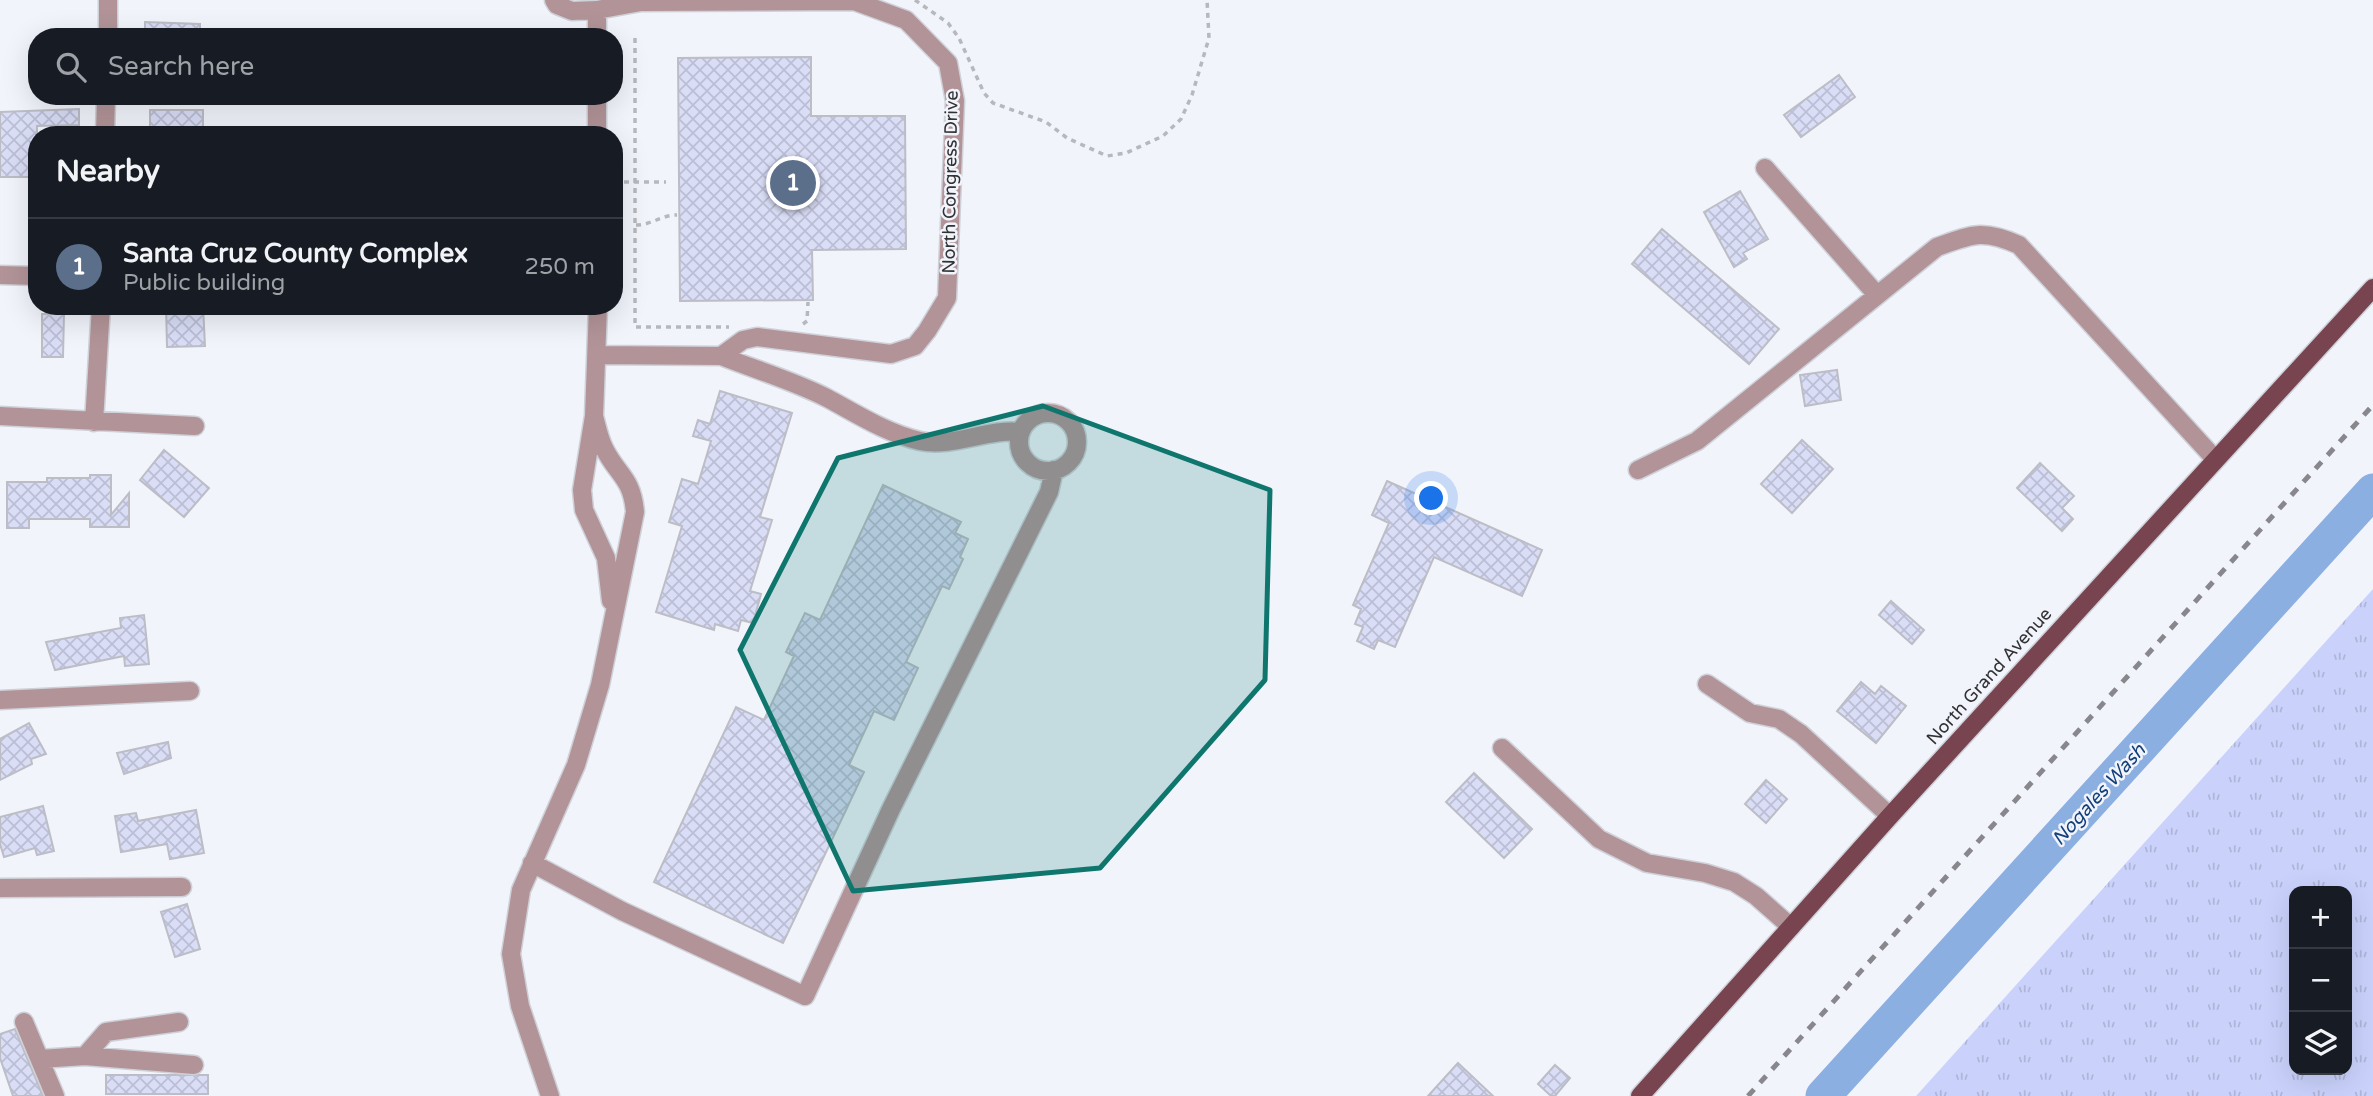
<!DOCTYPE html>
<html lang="en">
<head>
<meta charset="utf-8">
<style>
	body { margin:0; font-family:"Varela Round",sans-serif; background:#20242c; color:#f1f3f6 }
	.controls { position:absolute; right:21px; bottom:21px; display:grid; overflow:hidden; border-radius:14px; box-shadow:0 7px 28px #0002 }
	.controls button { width:63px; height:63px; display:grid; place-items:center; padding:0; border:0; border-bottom:2px solid #363941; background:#171b24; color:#f1f3f6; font:35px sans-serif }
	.you { position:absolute; left:1432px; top:499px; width:24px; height:24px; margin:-18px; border:5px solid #fff; border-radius:50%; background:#1a73e8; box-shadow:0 0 0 10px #1a73e833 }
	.badge { display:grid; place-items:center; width:46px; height:46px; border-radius:50%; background:#b75224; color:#fff; font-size:23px; font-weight:700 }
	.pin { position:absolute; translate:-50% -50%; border:4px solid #fff; box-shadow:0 2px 7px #0006 }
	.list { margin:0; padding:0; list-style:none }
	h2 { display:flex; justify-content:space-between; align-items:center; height:91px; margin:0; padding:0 28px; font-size:30px }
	h2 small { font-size:23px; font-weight:400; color:#9ea1a6 }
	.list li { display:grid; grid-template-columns:46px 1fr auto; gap:21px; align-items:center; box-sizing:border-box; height:98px; padding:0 28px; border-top:2px solid #363941 }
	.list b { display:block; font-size:26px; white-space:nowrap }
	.list p { margin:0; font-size:23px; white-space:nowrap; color:#9ea1a6 }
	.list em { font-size:23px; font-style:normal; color:#9ea1a6 }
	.icon { flex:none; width:38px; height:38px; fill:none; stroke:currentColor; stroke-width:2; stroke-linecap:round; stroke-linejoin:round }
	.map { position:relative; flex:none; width:2373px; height:1096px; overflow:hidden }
	.search { position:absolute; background:#171b24; box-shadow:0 7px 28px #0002; left:28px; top:28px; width:595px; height:77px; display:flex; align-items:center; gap:18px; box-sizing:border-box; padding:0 24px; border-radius:28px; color:#9ea1a6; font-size:26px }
	.panel { position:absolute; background:#171b24; box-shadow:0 7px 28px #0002; left:28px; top:126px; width:595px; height:189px; border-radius:28px }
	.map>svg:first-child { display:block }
</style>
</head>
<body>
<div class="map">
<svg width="2373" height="1096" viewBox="0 0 2373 1096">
	<defs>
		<pattern id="grass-tufts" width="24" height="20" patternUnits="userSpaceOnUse" patternTransform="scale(1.75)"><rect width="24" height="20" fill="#cad2fc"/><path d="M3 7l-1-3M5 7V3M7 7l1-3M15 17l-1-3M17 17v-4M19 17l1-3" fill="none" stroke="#aeb5d9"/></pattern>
		<pattern id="building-cross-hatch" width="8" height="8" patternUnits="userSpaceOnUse" patternTransform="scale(1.75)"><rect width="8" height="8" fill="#d9ddf6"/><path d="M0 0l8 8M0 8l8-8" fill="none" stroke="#bbbed4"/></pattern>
	</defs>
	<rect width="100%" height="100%" fill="#f2f4fc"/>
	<path fill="url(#grass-tufts)" fill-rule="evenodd" d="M2373,589V1096H1916ZM2294,891H2347V1070H2294Z"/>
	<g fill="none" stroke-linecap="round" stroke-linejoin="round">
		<path stroke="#8cafe2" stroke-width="35" d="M1823,1096L2373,491"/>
	</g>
	<path fill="url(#building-cross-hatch)" stroke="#bcbdc5" stroke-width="2" d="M145,22L200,24V37H145Z
		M811,57V116H905L906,249L812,250L813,300L680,301L678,58Z
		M1839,75L1855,97L1801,137L1784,115Z
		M79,109V125L37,126V177H0V112Z
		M150,110H203V134H150Z
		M1740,191L1768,239L1743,253L1747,259L1734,267L1704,212Z
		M1662,229L1779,329L1749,364L1632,264Z
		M166,306H203L205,346L167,347Z
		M42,314H64L63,357H42Z
		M1837,370L1841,400L1805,406L1800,375Z
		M720,391L792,413L760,517L772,520L750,591L761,594L753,623L741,620L738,631L715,624L714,630L656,612L682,526L669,522L682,479L698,484L711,441L693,436L698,420L710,424Z
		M1802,440L1833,469L1792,513L1761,484Z
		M164,450L209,488L184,517L140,480Z
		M2040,463L2074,496L2062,508L2073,519L2062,531L2017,488Z
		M90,475H111V515L129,493V527H90V519H29V528H7V482H47V478H90Z
		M1387,481L1542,550L1522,596L1434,557L1395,647L1378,640L1374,649L1357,641L1363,627L1355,624L1361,609L1353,605L1389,523L1372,515Z
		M883,485L961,522L955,533L968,539L960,557L963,559L949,589L942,586L906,662L918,668L894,720L874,711L849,765L864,772L783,943L654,882L736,707L764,720L794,656L786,652L805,613L820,620Z
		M1891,601L1924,630L1912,644L1879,615Z
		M144,615L149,664L125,666L124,656L55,670L46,642L121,628L120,618Z
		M1861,682L1875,694L1881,686L1906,706L1876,743L1837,711Z
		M29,723L46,754L31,759L32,764L0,780V739Z
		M168,742L171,758L124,774L117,753Z
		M1474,773L1532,829L1504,858L1446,802Z
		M1766,780L1787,799L1766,823L1745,804Z
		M43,806L54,851L37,855L35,848L4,857L0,844V817Z
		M196,810L204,853L170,859L167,844L121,852L115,816L136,813L138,821Z
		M187,904L200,949L175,957L161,912Z
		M15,1029L43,1096H13L0,1058V1034Z
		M1458,1063L1493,1096H1428Z
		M1555,1065L1570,1078L1555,1096H1551L1538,1084Z
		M106,1075H208V1094H106Z"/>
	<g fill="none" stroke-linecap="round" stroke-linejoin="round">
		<defs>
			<path id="minor" d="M554,0L557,5L572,11L597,10L641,2L854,1L906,20L948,63L955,101L947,298L927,331L915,346L891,354L757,337L743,340L721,356L598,355
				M597,10V37
				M108,37V0
				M597,96V135
				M105,135L106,96
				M1765,168L1877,295
				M0,275L37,276
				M598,306L594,416L582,490L584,510L606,558L611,601
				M721,356C756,370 794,381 827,398C857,414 886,433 920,441C953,448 988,428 1021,432
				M1019 442a29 29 0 1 1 58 0a29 29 0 1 1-58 0Z
				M0,416L195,426
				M94,422L101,306
				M1638,470L1697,441L1937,247C1973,234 1983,229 2019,245L2215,459
				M1707,684L1750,713L1779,719L1801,734L1890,816
				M0,700L190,691
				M1502,748L1599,839L1647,863L1705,873L1734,882L1756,896L1791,927
				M532,863L622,911L805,996L891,809L1049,492L1054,470
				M0,888L182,887
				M24,1022L55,1096
				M85,1056L194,1065
				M40,1059L85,1056L106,1032L179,1022
				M550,1096L520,1006L511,954L521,890L576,765L600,685L635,512C632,477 617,475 604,448C599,438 597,427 594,416"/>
			<path id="major" d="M1640,1096L1890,816L2373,288"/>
		</defs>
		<use href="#minor" stroke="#cfd1d8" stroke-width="21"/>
		<use href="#major" stroke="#cfd1d8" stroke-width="21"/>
		<path stroke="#b7b8be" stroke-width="3.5" stroke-dasharray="5 5" stroke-linecap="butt" d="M915,0L948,23L959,38L984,93L993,103L1046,122L1067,138L1107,156L1126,153L1163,136L1181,119L1192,95L1209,38L1207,0
			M635,38V327H729
			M614,182H666
			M636,225C652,225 661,215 677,215
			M803,324L807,321L808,302"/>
		<use href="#minor" stroke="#b29498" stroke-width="18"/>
		<use href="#major" stroke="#77444f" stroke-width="18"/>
		<path stroke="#87878d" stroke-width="5" stroke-dasharray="9 9" stroke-linecap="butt" d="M1748,1096L2373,405"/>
	</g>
	<path fill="#0f766e" fill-opacity="0.2" stroke="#0f766e" stroke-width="5" stroke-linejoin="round" d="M1043,406L1270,490L1265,680L1100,868L853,891L740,650L838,458Z"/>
	<g text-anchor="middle" stroke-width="5" stroke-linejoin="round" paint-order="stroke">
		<g font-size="18" fill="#323235" stroke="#f2f4fc">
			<text transform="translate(950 182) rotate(-89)" y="6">North Congress Drive</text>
			<text transform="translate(1989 676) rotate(-48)" y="6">North Grand Avenue</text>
		</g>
		<g font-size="19" font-style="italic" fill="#133f7b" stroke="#f2f4fc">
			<text transform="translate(2098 794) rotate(-48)" y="7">Nogales Wash</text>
		</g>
	</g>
</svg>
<div class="controls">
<button>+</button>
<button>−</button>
<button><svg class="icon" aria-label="layers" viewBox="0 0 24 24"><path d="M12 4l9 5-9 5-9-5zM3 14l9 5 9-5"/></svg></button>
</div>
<div class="you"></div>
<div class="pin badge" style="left:793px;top:183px;background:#5c6f8a">1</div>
<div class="search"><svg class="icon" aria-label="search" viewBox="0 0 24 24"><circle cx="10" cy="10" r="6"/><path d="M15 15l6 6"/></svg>Search here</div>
<section class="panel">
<h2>Nearby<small></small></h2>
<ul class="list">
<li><span class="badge" style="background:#5c6f8a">1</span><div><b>Santa Cruz County Complex</b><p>Public building</p></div><em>250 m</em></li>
</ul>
</section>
</div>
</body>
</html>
